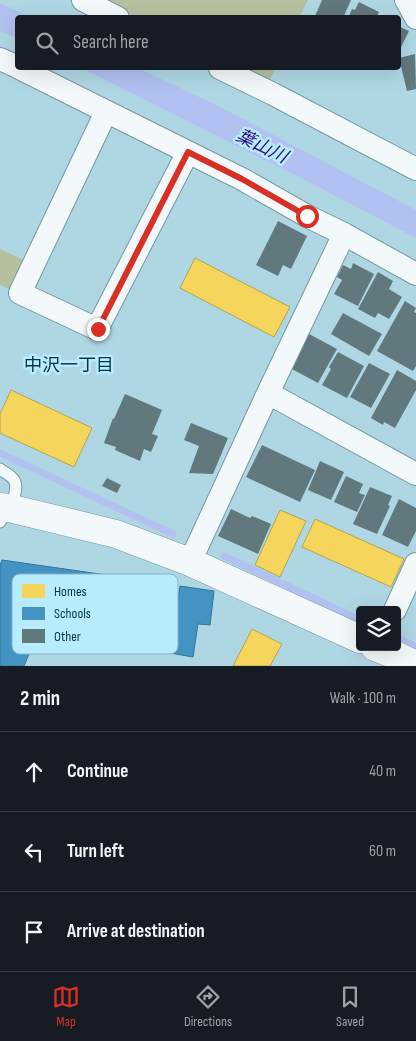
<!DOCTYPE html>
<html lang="en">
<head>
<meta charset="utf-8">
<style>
	body { margin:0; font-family:"Sofia Sans Condensed","Noto Sans JP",sans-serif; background:#242831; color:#f1f3f6 }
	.controls { position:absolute; right:15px; bottom:15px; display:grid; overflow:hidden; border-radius:5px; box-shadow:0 5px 20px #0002 }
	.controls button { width:45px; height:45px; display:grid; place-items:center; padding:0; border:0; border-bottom:1px solid #363941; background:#171b24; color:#f1f3f6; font:25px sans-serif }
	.stop { position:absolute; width:15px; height:15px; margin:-11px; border:4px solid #d93025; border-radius:50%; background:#fff }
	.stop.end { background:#d93025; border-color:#fff; box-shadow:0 1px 5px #0008 }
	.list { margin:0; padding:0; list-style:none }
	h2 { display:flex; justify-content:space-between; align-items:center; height:65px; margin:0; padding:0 20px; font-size:21px }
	h2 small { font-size:16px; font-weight:400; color:#9ea1a6 }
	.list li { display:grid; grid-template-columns:32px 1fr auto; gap:15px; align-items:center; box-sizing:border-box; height:80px; padding:0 20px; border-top:1px solid #363941 }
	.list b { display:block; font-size:19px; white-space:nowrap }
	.list em { font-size:16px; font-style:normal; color:#9ea1a6 }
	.icon { flex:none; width:28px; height:28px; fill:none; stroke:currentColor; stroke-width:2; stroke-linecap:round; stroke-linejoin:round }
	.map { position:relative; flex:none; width:416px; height:666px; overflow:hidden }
	.search { position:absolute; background:#171b24; box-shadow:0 5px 20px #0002; left:15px; right:15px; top:15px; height:55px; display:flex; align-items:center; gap:12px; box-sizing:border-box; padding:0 18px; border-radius:5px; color:#9ea1a6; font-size:19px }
	.sheet { height:305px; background:#171b24 }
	nav { display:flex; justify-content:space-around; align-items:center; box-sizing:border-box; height:70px; border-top:1px solid #363941; background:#171b24; font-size:14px; color:#9ea1a6 }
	nav a { display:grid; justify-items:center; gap:2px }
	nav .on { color:#d93025 }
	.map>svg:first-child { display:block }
</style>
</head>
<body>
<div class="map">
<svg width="416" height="666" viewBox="0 0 416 666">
	<rect width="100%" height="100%" fill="#afd7e3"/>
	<path fill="#b5c09f" d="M99,0H308L299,18L137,17Z
		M246,68H276L270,79Z
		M0,249L26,261L11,290L0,285Z"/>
	<path fill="#b1c1f1" d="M0,3L31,17L18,18L17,38L0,31Z
		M81,68H138L218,106L416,210V238L305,180Z"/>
	<path fill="#f6d55c" stroke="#afa554" d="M195,258L290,307L274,337L180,288Z
		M11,390L92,428L74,467L0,433V414Z
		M280,510L306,521L280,577L255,565Z
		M315,519L404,559L391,587L302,547Z
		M252,629L282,644L270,666H233Z"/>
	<path fill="#4393c3" stroke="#32769c" d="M2,560L177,585L171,636L41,618L27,643L33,644L24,666H0V565Z
		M180,586L214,591L210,625L198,624L193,657L170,653Z"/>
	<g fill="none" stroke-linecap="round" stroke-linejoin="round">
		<path stroke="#b1c1f1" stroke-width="7" d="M0,453L173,534
			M224,556L360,620
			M401,639L416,647"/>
	</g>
	<path fill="#61787d" d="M322,0H351L343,18H319L315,16Z
		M359,2L379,12L376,18H348L352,9L355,10Z
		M398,26L409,31L398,53Z
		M415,54L416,89L407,91L399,58Z
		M278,221L307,236L291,269L283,265L278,276L256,265Z
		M353,263L374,274L358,306L334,294L342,280L337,277L343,265L351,269Z
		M378,272L393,281L389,289L402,297L389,319L378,313L375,318L358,309Z
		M405,301L416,308L414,312L416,313V366L413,371L377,351Z
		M343,313L382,334L369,356L331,334Z
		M309,334L337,349L318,383L290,368Z
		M338,352L364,366L347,398L322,385L331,369L329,367Z
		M369,363L390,374L371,408L350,397Z
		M397,370L416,381V390L395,428L384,422L383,425L371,418Z
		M125,394L162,410L152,434L158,436L151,452L144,449L140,461L115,450L116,447L104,443L113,418L114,419Z
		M191,423L228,438L213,474L189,473L199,446L184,440Z
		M262,445L315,470L300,502L246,477Z
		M320,461L344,472L331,500L308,490Z
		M346,476L363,484L359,493L365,495L357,512L334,502Z
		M107,478L121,485L117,493L102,486Z
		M370,487L392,496L388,505L390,506L377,534L353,524Z
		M399,499L416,508V531L408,547L382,535Z
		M231,509L250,518L252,516L271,524L258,554L218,536Z"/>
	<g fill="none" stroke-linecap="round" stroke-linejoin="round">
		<defs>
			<path id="service" d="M0,469C5,473 13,476 15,482C19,495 6,512 0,522"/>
			<path id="minor" d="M83,0L118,18
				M406,0L416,18
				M0,59L18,67
				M19,68L242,179L307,216L344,234L416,274
				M220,68L273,94L416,169
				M106,112L20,293L97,329L188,152
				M268,393L344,234
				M190,562L268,393L416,474
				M395,610L416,564"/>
			<path id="tertiary" d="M0,507L9,508L116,534L190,562L360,639
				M375,647L393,654L416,665"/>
		</defs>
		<use href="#service" stroke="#7798a2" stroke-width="13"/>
		<use href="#minor" stroke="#7798a2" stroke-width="24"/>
		<use href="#tertiary" stroke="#7798a2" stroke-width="29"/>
		<use href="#service" stroke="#f3f9fb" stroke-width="11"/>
		<use href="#minor" stroke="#f3f9fb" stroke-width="22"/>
		<use href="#tertiary" stroke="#f3f9fb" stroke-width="28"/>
	</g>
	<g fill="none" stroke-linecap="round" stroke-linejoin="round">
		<path stroke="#d93025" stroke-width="6" d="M98,329L188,152L242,179L307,216"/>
	</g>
	<g text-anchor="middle" stroke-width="5" stroke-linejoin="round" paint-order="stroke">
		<g font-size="18" font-style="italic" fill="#2a0b86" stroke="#b7ecfe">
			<text transform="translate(262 146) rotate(26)" y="6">葉山川</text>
		</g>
		<g font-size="18" fill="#093440" stroke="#b7ecfe">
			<text x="69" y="371">中沢一丁目</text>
		</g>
	</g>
	<rect x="12" y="574" width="166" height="80" rx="8" fill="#b7ecfe" stroke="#83b5c5" stroke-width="1"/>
	<rect x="22" y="584" width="23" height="14" fill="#f6d55c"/>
	<rect x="22" y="607" width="23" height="13" fill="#4393c3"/>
	<rect x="22" y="629" width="23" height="14" fill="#61787d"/>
	<g font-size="14" fill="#093440">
		<text x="54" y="596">Homes</text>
		<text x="54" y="618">Schools</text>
		<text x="54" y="641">Other</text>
	</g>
</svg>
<div class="controls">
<button><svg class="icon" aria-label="layers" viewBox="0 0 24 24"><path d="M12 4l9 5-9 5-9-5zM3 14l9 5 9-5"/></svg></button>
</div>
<div class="stop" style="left:307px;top:216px"></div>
<div class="stop end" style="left:98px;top:329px"></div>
<div class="search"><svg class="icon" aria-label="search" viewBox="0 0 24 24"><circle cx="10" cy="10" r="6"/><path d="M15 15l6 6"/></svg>Search here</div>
</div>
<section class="sheet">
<h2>2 min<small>Walk · 100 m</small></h2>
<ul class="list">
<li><svg class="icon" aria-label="ahead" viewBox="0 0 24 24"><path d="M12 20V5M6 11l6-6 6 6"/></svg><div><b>Continue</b></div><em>40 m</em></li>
<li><svg class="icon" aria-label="left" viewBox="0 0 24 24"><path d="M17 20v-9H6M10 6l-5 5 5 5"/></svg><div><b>Turn left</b></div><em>60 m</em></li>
<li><svg class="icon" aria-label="arrive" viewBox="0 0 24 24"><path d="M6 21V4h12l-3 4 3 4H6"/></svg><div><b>Arrive at destination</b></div></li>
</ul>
</section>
<nav>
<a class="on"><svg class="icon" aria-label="map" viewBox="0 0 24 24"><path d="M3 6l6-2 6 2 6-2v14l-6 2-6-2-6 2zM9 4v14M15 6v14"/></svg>Map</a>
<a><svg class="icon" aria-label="directions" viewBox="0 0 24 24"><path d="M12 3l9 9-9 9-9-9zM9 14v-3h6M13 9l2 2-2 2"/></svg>Directions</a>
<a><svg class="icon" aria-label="saved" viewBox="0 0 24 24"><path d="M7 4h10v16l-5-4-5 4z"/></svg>Saved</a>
</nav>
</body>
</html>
